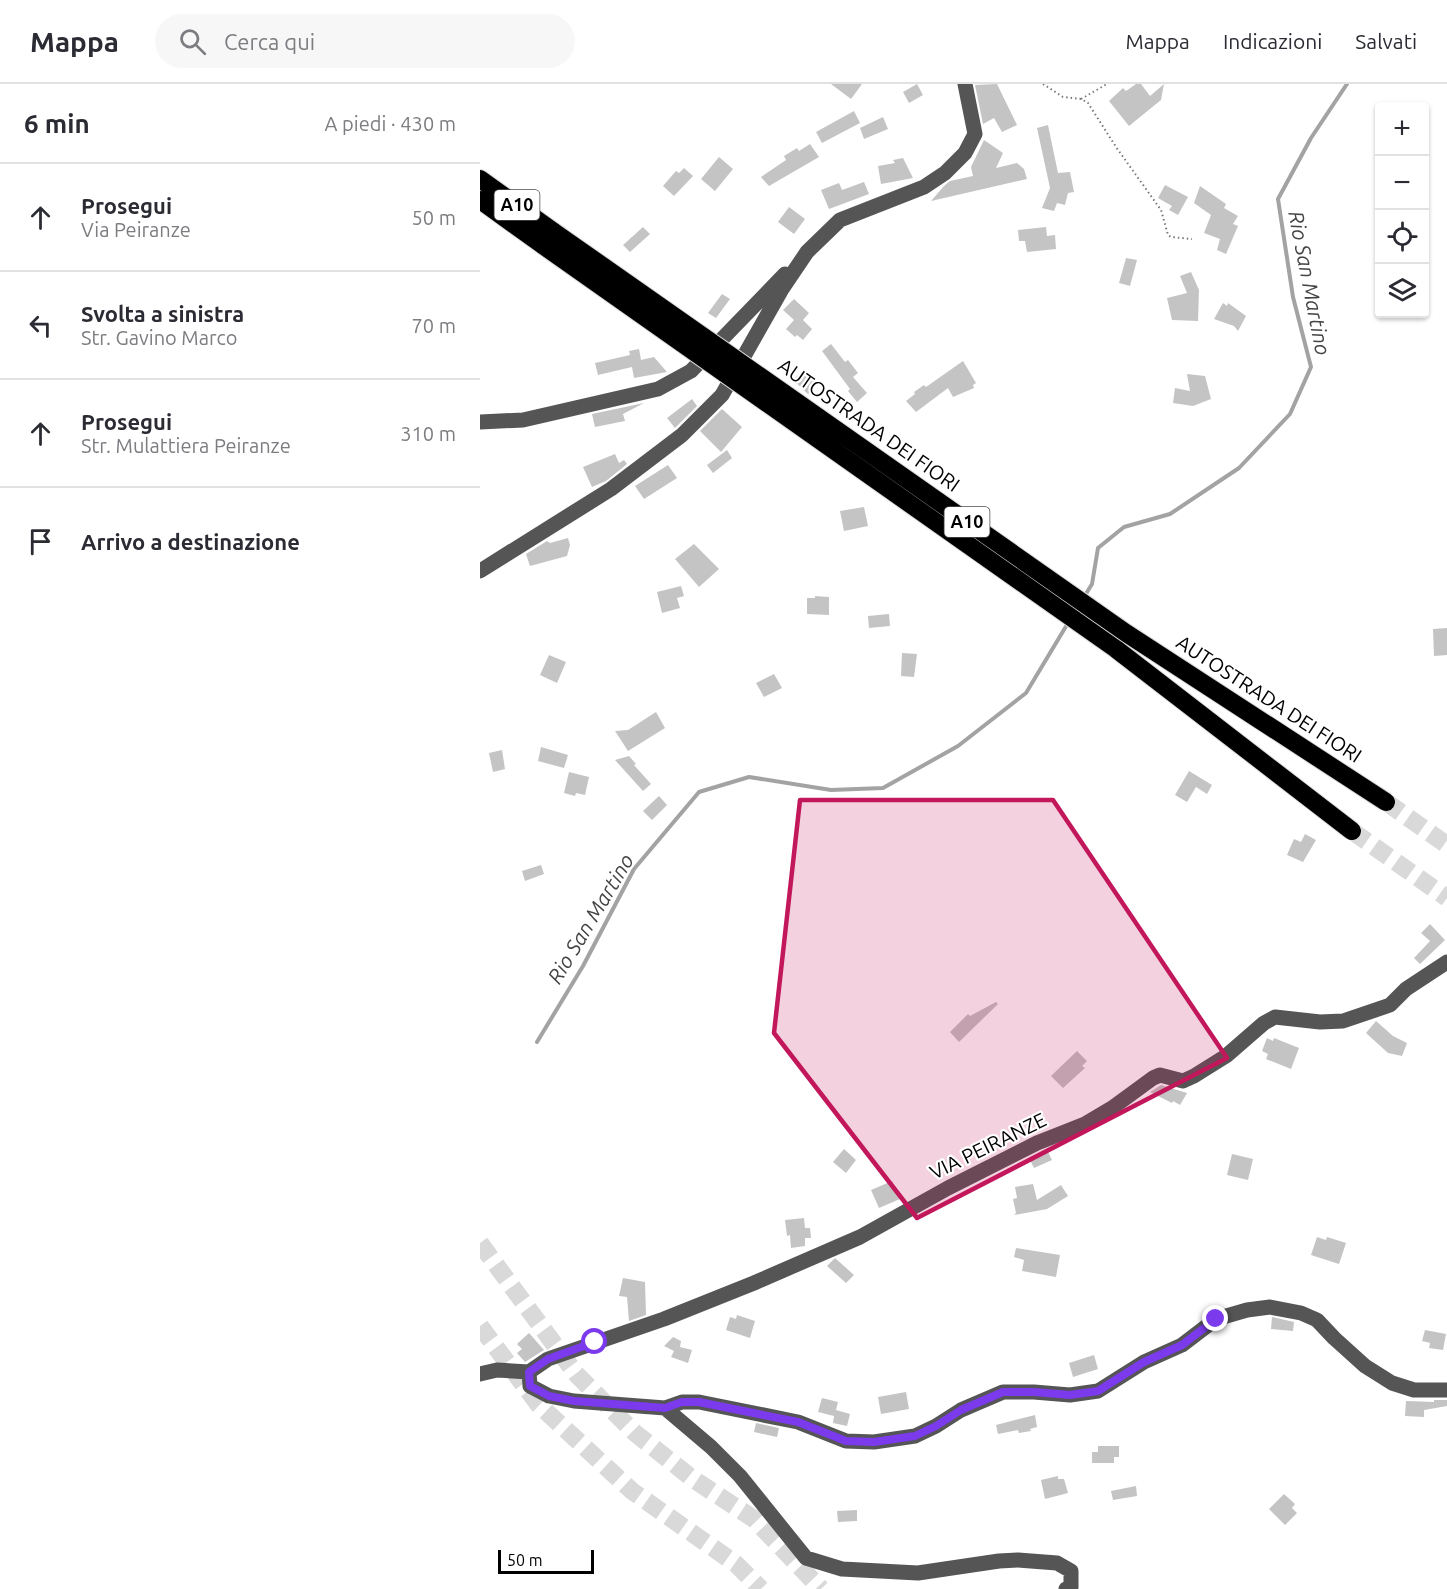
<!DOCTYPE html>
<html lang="it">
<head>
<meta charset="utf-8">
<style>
	body { margin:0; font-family:Ubuntu,sans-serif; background:#f7f7f7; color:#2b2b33 }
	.controls { position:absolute; right:18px; top:18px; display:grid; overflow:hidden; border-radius:6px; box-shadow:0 2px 4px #0004 }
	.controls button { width:54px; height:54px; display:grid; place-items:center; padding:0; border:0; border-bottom:2px solid #e1e1e2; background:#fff; color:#2b2b33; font:30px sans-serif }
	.scale { position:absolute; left:18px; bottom:15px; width:96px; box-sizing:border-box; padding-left:6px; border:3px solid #000; border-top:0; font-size:16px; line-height:21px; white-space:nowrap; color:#000; -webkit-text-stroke:4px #fff; paint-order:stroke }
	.stop { position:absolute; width:18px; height:18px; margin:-14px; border:4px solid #7c3aed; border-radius:50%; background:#fff }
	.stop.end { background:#7c3aed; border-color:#fff; box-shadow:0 2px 6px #0008 }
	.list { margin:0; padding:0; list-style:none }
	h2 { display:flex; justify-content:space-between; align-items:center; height:78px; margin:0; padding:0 24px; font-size:26px }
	h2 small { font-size:20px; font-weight:400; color:#7c7c81 }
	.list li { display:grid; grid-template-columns:39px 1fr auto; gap:18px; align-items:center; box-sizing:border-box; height:108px; padding:0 24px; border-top:2px solid #e1e1e2 }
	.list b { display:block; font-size:22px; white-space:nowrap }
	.list p { margin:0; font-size:20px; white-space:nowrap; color:#7c7c81 }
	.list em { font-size:20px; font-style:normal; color:#7c7c81 }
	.icon { flex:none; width:33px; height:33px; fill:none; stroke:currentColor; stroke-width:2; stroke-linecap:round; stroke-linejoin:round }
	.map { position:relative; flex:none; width:967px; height:1505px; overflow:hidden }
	header { display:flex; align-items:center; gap:36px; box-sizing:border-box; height:84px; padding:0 30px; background:#fff; border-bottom:2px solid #e1e1e2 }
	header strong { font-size:28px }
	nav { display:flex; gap:33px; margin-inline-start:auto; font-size:21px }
	.search { width:420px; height:54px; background:#f7f7f7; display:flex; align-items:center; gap:15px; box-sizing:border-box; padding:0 21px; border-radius:33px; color:#7c7c81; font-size:22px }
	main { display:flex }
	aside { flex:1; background:#fff }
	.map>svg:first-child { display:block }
</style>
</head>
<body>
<header>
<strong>Mappa</strong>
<div class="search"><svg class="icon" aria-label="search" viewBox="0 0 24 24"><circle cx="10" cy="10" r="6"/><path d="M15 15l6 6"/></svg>Cerca qui</div>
<nav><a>Mappa</a><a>Indicazioni</a><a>Salvati</a></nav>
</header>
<main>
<aside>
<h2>6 min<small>A piedi · 430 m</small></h2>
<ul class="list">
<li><svg class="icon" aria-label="ahead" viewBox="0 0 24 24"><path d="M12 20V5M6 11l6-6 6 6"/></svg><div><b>Prosegui</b><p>Via Peiranze</p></div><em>50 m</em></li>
<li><svg class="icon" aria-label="left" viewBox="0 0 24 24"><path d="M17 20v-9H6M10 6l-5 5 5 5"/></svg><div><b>Svolta a sinistra</b><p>Str. Gavino Marco</p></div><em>70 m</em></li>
<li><svg class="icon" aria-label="ahead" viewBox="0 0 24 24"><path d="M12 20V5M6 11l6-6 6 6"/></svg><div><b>Prosegui</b><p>Str. Mulattiera Peiranze</p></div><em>310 m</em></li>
<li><svg class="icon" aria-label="arrive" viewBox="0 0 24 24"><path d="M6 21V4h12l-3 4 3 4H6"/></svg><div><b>Arrivo a destinazione</b></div></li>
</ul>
</aside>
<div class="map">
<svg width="967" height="1505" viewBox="0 0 967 1505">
	<rect width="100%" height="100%" fill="#fff"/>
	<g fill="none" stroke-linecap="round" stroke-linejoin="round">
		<path stroke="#a3a3a3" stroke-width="4" d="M604,513L612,500L618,464L644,443L690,430L759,384L810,330L831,283L813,213L798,115L831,54L867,0
			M57,958L103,882L154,785L219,708L269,693L351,706L403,704L478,662L546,609L588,539"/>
	</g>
	<path fill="#c4c4c4" d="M351,0H382L371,15Z
		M437,0L443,11L429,19L423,8Z
		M517,0L537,41L522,48L514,34L503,40L495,1Z
		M656,0H661L670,12L684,0L681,16L649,42L629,17L643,4L646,7Z
		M374,27L380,39L342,59L336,48Z
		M403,33L408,45L384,55L380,44Z
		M568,41L578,89L590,88L594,108L588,109L585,121L577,119L574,127L562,124L570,104L557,44Z
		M504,56L523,69L516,84L537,79L544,85L547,95L451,117L464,102L470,97L493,92L491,83Z
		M330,60L339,73L289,102L281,93L306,76L304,72L317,64L319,67Z
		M239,73L253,85L235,107L221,95Z
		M423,74L433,94L401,100L398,82L415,79L413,76Z
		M204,84L213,92L194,112L183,102L196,87L199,89Z
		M384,98L389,110L349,125L341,106L359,99L362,106Z
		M685,101L708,113L698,131L689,126L692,122L678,114Z
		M720,102L746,120L744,124L758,132L753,140L758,142L746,170L737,166L740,155L724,149L731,131L714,119Z
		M309,123L325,135L314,150L298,138Z
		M163,143L170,150L150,168L143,161Z
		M566,143L567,152L575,151L576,165L547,168L545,157H539L538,146Z
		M646,174L657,176L650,202L639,199Z
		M711,188L719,206L718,237L692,236L687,214L707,209L700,192Z
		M242,210L250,215L236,234L228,229Z
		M314,215L329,229L323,236L332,245L323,256L317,251L315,253L306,245L314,236L303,226Z
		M743,219L747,222L748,219L766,232L758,247L754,242L734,235Z
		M351,260L365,278L368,276L378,289L373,293L387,309L377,318L368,307L370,305L342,267Z
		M159,265L161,276L174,273L187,288L154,294L152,283L118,291L115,279L150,271L149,267Z
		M483,277L496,299L493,301L494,304L473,313L468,304L436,328L426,317L435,310L434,308L444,301L446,303Z
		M322,287L337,301L328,310L313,296Z
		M707,290L725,292L731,315L713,322L693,319L695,304L710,307Z
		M212,315L217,322L195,344L187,334Z
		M164,319L143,330L145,337L115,343L112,330Z
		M242,325L262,343L241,368L220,347Z
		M247,366L252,374L233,389L227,381Z
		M135,370L139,379L144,376L147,380L126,397L112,403L103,383Z
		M188,381L197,394L164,415L155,402Z
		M384,423L388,442L364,447L360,427Z
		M88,454L90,461L87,472L50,482L46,470L67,457L70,459Z
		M214,460L239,485L219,503L195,475Z
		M201,502L204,512L197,514L200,524L182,529L177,508Z
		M335,512L349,513V531L327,530V514H335Z
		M409,530L410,542L389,544L388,532Z
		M967,544V571L954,572L953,545Z
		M422,569L437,570L434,593L421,592Z
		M69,571L86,578L77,599L60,591Z
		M294,590L302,604L284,613L276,599Z
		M176,628L185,644L148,667L135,647L148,646Z
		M61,663L88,671L84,684L58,677Z
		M22,666L25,685L13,688L9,669Z
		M149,672L156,680L154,681L171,700L163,707L135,676Z
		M709,687L732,701L727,710L716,703L707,718L695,711Z
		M89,688L109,693L105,711L96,709L95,712L84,709Z
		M179,712L187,721L172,736L163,727Z
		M825,750L836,756L823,778L807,771L814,755L821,758Z
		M61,781L64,790L45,797L42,787Z
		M950,840L965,856L940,880L934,874L950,857L941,849Z
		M516,918L518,920L479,958L470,948L488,930L490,932Z
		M896,937L913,952L927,959L922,972L908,969L886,949Z
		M787,954L793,957L794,954L819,964L811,985L786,975L788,970L782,967Z
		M597,967L607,977L602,982L605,984L583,1004L571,992Z
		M681,1001L707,1009L700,1021L693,1017L692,1019L670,1008Z
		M364,1065L376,1076L366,1089L353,1078Z
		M567,1066L572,1076L554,1084L549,1074Z
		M752,1070L773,1075L768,1096L747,1091Z
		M412,1097L420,1115L399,1124L391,1106Z
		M553,1100L557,1116L581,1101L588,1112L567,1125L534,1131L536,1129L533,1115L537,1114L535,1103Z
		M324,1134L325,1144H330L331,1154H325V1162L311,1164L310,1151L307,1152L305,1136Z
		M837,1153L846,1156L847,1153L866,1159L859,1180L831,1171Z
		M536,1164L580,1171L576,1193L542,1187L544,1176L534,1173Z
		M355,1174L374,1191L366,1199L347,1182Z
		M143,1194L165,1198L166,1231L149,1237L147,1213L139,1212Z
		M257,1231L275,1237L270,1254L246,1246L250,1233L256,1235Z
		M792,1233L814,1238L813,1247L791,1245Z
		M945,1246L966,1250L963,1266L949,1264L950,1259L942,1257Z
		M49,1249L64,1266L45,1278L37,1269L42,1265L37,1260Z
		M193,1253L201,1257L200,1263L212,1266L208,1279L191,1273L194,1267L184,1262Z
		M614,1271L618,1285L593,1293L589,1279Z
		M426,1308L429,1325L401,1330L398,1313Z
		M342,1314L358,1318L356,1326L370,1330L367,1342L353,1339L354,1332L338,1328Z
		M954,1316H967V1322L944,1326V1333L925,1332L926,1317L954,1318Z
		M555,1331L557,1343L550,1345L551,1347L539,1349L538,1346L518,1350L516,1341Z
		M276,1339L299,1344L297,1353L274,1348Z
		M618,1362H639V1373H634V1379H612V1368H618Z
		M578,1392V1395H584L588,1409L565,1415L561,1396Z
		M656,1402L657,1412L633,1416L631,1407Z
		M804,1410L815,1420L812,1424L817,1429L805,1441L789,1425Z
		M377,1426V1437L358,1438L357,1427Z"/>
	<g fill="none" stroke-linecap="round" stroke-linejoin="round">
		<path stroke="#d9d9d9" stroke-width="18" stroke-dasharray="18 9" stroke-linecap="butt" d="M906,718L967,761
			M872,747L967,814
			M0,1159L96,1290L155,1349L213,1395L274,1435L341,1505
			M0,1242L58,1320L152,1407L256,1480L281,1505"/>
		<defs>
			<path id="highway" d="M0,95L74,148
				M0,116L64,162"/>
		</defs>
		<use href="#highway" stroke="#dbdbdb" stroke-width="20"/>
		<path stroke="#777" stroke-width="2" stroke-dasharray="1.5 3" stroke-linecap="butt" d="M563,0L583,13L601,15L608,19L636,63L681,126L688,151L691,153L712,155
			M601,15L627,0"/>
		<path stroke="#555" stroke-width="15" d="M0,338L43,336L178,305L211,287L305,190
			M0,487L131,405L202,351L242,311L302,205L327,168L360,136L444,103L465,89L485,69L495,50L485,0
			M49,1288L68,1275L184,1235L274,1199L380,1153L468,1104L557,1059L605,1040L632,1024L673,994L680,991L703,997L714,992L746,972L784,939L795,933L840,938L863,937L910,921L926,905L967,878
			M49,1288L50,1302L69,1312L94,1317L185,1324L231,1363L260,1392L326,1474L362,1485L438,1489L519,1477L538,1476L577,1479L591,1487V1503L586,1505
			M0,1290L17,1286L49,1288
			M185,1324L202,1318H219L318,1338L366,1357L394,1358L435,1352L456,1342L481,1326L523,1308H554L590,1311L618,1307L664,1278L702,1261L736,1235L767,1226L790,1223L821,1229L837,1236L854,1254L885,1282L912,1299L934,1306H967"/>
		<use href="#highway" stroke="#000" stroke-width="18"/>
		<defs>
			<path id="highway-bridge" d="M74,148L646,549L906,718
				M64,162L636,565L872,747"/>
		</defs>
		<use href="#highway-bridge" stroke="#dbdbdb" stroke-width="20" stroke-linecap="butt"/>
		<use href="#highway-bridge" stroke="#000" stroke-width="18"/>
	</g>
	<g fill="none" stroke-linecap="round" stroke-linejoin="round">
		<path stroke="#7c3aed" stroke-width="8" d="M115,1258L68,1275L49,1288L50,1302L69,1312L94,1317L185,1324L202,1318H219L318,1338L366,1357L394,1358L435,1352L456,1342L481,1326L523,1308H554L590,1311L618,1307L664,1278L702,1261L736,1235"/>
	</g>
	<path fill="#c2185b" fill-opacity="0.2" stroke="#c2185b" stroke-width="4.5" stroke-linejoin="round" d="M320,716H573L747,974L437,1134L294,949Z"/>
	<g text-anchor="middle" stroke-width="4.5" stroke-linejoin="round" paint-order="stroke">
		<g fill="#fff" stroke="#4c4c4c" stroke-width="1.5">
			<rect x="14.5" y="106" width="45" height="30" rx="4.5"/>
			<rect x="464.5" y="423" width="45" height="30" rx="4.5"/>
		</g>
		<g font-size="18" font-weight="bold" fill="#000">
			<text x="37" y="127">A10</text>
			<text x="487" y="444">A10</text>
		</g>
		<g font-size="20" fill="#000" stroke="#fff">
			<text transform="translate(389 341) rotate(35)" y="7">AUTOSTRADA DEI FIORI</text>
			<text transform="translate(789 615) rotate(33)" y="7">AUTOSTRADA DEI FIORI</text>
			<text transform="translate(508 1062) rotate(-26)" y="7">VIA PEIRANZE</text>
		</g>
		<g font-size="21" font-style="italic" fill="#444" stroke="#fff">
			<text transform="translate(829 199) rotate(79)" y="7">Rio San Martino</text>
			<text transform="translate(111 835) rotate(-59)" y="7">Rio San Martino</text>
		</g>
	</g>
</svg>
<div class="controls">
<button>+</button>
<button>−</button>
<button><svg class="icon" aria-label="locate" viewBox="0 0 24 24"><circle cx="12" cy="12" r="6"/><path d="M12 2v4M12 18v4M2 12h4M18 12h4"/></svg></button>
<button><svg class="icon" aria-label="layers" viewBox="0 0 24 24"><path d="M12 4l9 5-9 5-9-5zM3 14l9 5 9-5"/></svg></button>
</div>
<div class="scale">50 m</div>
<div class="stop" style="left:115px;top:1258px"></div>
<div class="stop end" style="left:736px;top:1235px"></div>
</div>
</main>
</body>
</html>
